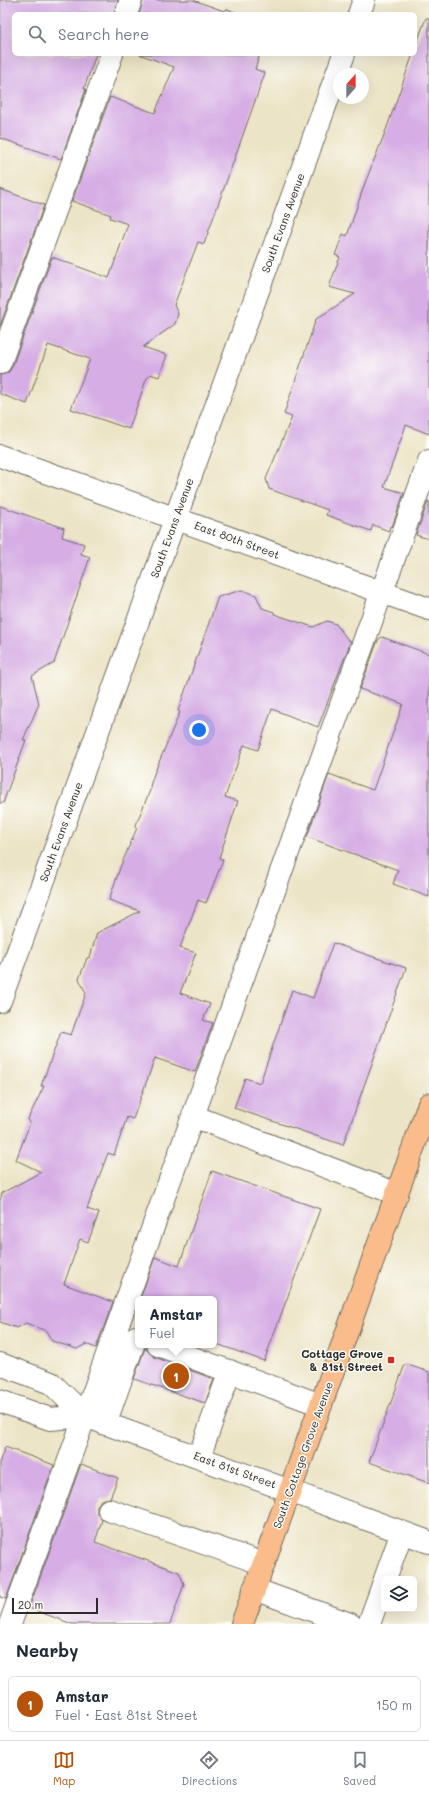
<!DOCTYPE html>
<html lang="en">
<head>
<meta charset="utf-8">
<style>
	body { margin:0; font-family:Mali,sans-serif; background:#f6f6f7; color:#1f2937 }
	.controls { position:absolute; right:12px; bottom:12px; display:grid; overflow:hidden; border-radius:6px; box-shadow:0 4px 16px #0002 }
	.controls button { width:36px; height:36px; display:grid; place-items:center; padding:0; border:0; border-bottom:1px solid #e0e1e3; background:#fff; color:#1f2937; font:20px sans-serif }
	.compass { position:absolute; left:333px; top:68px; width:36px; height:36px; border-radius:50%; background:#fff; box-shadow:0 4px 16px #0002; rotate:21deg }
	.scale { position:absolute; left:12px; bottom:10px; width:86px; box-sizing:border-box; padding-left:4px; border:2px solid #2b2b2b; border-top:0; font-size:11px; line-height:14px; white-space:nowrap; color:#2b2b2b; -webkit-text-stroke:3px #fdfcf7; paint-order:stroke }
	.you { position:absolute; left:199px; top:730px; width:14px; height:14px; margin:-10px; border:3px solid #fff; border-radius:50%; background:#1a73e8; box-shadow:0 0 0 6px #1a73e833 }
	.badge { display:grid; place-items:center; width:26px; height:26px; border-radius:50%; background:#b45309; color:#fff; font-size:13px; font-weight:700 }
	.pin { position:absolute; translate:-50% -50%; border:2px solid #fff; box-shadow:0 1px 4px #0006 }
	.popup { position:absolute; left:135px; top:1296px; width:82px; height:52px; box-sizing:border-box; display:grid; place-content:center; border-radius:6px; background:#fff; filter:drop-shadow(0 1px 3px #0005); font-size:13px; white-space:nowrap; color:#747a83 }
	.popup b { font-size:15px; color:#1f2937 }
	.popup::after { content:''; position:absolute; left:50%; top:100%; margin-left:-8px; border:8px solid transparent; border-top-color:#fff }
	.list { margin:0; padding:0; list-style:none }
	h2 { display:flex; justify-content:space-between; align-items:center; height:52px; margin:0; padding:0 16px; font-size:17px }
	h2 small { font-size:13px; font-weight:400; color:#747a83 }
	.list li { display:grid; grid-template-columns:26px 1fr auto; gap:12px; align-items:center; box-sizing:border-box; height:56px; margin:0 8px 8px; padding:0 8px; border:1px solid #e0e1e3; border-radius:6px }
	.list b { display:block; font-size:15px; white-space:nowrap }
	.list p { margin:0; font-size:13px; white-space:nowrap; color:#747a83 }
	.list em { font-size:13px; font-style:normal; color:#747a83 }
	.icon { flex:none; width:22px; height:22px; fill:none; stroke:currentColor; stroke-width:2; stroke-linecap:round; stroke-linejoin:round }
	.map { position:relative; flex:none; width:429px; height:1624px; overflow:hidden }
	.search { position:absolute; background:#fff; box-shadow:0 4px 16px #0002; left:12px; right:12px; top:12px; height:44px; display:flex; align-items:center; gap:10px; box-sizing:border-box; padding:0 14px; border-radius:6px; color:#747a83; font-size:15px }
	.sheet { height:116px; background:#fff }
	nav { display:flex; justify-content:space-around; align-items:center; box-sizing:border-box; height:56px; border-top:1px solid #e0e1e3; background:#fff; font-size:11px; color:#747a83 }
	nav a { display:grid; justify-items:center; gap:2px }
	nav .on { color:#b45309 }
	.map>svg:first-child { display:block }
</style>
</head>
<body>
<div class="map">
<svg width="429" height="1624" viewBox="0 0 429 1624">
	<rect width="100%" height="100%" fill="#fdfcf7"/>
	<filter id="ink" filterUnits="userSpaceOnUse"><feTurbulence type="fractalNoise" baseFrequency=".025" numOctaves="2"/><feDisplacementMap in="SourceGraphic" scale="8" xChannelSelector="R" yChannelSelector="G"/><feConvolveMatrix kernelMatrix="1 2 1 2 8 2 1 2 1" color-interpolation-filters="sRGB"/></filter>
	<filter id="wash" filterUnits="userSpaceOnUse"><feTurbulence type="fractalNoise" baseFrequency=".012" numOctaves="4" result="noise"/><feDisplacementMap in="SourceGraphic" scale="16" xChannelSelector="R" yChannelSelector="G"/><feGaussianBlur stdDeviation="0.9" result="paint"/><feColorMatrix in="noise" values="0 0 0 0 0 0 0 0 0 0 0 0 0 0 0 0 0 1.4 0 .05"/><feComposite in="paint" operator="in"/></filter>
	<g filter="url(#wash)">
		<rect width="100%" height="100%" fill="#ece4c6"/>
		<g id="blocks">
			<path fill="#d6ade5" d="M0,0H118L114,14H14V54H96L84,89H86L61,159L0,138Z
				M143,0H193L224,11L227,9L240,14H139Z
				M426,18H429V434L406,425L384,487L404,493L392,527L390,526L389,531L373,525L371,531L326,515L328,510L269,489L266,479L292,417L284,414L316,319L355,294L329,287L340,257L335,255L343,234L347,236L365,183L386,130L413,54H415V48Z
				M139,54H260L255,69L265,73L204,244L198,242L174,305L178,314L175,324L143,347L167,355L159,377L150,374L146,380L129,429L71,409L90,359L48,345L27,404L0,394V375L8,373L12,367L52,257L109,278L128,224L110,218L111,215L72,201L110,97L155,113L174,67Z
				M0,189L44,205L0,326Z
				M428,501H429V539L416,535Z
				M0,506L64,528L62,537L84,544L81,554L90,557L54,663L32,676L39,704L23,740H26L3,803H0Z
				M242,590L256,595L262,608L274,612V614L313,627L327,621L336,624L348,640L351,641L318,727L272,709L258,750L244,745L225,797L238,801L219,858L223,860L206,903L198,900L180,948L196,953L180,993L210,1004L203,1020L213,1023L195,1072L155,1058L133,1119L127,1117L114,1155L108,1153L87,1209L99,1213L88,1242L80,1239L64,1284L113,1302L96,1348L86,1344L77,1349L52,1341L46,1331L26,1323L17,1328L0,1322V1201L2,1193L41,1172L16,1160L30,1123L28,1119L44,1086H41L61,1032L71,1035L86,993L79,979L87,958L90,957L97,933L140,911L109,900L121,865L137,828L135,827L151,788L150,786L154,774L180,712L178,711L218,597Z
				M382,637L429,654V897L393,884L398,870L307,837L329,774L373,790L403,704L360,689L378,640Z
				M333,943L406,968L343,1145L234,1108L245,1078L260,1083L292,990L313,998Z
				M212,1171L320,1209L264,1361L214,1343V1299H140L155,1257L179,1266Z
				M145,1348L154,1357L214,1379L205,1403L134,1379Z
				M405,1364L429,1372V1483L369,1462Z
				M5,1447L54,1465L6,1599L0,1597V1460Z
				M81,1464L118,1478L110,1498L101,1500L97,1506V1513L102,1520L95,1542L179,1572L184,1584L170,1624H72L29,1608Z"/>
		</g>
	</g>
	<g filter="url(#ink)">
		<use href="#blocks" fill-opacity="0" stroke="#6f6c61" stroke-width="1"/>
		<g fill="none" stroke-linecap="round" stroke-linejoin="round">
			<defs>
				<path id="minor" d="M126,14L131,0
					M359,14L364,0
					M0,363L112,54
					M0,456L429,609
					M0,1001L344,54
					M193,1116L397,1194
					M158,1345L321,1405
					M0,1364L51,1383L85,1416L429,1542
					M0,1401L50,1419L85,1416
					M105,1424L136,1337L138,1338
					M199,1457L230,1371
					M109,1510L264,1564
					M385,1579L402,1532
					M254,1589L350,1624
					M10,1624L429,461
					M369,1624L384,1582"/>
				<path id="major" d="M242,1624L429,1104"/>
			</defs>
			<use href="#minor" stroke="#6f6c61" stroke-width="24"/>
			<use href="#major" stroke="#6f6c61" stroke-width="24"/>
			<use href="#minor" stroke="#fff" stroke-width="22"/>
			<use href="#major" stroke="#fabc8b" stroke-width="22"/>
		</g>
	</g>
	<rect fill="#c8321e" stroke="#fdfcf7" stroke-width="1.5" x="387" y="1356" width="8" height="8" rx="2"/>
	<g text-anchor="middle" stroke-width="3" stroke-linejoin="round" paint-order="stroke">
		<g font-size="11" fill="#2b2b2b" stroke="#fdfcf7">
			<text transform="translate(283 223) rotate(-70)" y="4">South Evans Avenue</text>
			<text transform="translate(172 528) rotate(-70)" y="4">South Evans Avenue</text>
			<text transform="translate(237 540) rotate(20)" y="4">East 80th Street</text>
			<text transform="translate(61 832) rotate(-70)" y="4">South Evans Avenue</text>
			<text transform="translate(303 1455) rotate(-70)" y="4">South Cottage Grove Avenue</text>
			<text transform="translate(235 1470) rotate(20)" y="4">East 81st Street</text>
		</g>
		<g font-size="11" font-weight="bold" fill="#2b2b2b" stroke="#fdfcf7" text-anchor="end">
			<text x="383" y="1358">Cottage Grove<tspan x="383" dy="13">&amp; 81st Street</tspan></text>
		</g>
	</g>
</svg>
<div class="controls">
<button><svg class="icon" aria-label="layers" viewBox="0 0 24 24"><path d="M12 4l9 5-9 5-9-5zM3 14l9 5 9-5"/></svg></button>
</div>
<svg class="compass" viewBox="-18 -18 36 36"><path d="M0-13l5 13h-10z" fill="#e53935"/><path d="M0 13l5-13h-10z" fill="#747a83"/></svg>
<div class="scale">20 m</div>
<div class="you"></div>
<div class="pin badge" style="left:176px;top:1376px">1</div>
<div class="popup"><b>Amstar</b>Fuel</div>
<div class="search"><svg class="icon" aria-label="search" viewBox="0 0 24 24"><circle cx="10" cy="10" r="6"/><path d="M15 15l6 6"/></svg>Search here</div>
</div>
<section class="sheet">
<h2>Nearby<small></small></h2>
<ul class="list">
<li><span class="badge">1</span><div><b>Amstar</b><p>Fuel · East 81st Street</p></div><em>150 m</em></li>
</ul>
</section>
<nav>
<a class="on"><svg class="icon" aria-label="map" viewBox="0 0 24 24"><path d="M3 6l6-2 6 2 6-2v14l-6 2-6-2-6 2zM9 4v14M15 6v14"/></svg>Map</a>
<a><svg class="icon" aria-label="directions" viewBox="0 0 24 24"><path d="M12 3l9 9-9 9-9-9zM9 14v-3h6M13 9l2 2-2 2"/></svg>Directions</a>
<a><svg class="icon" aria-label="saved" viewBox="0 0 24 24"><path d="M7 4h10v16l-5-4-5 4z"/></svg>Saved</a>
</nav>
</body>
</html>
